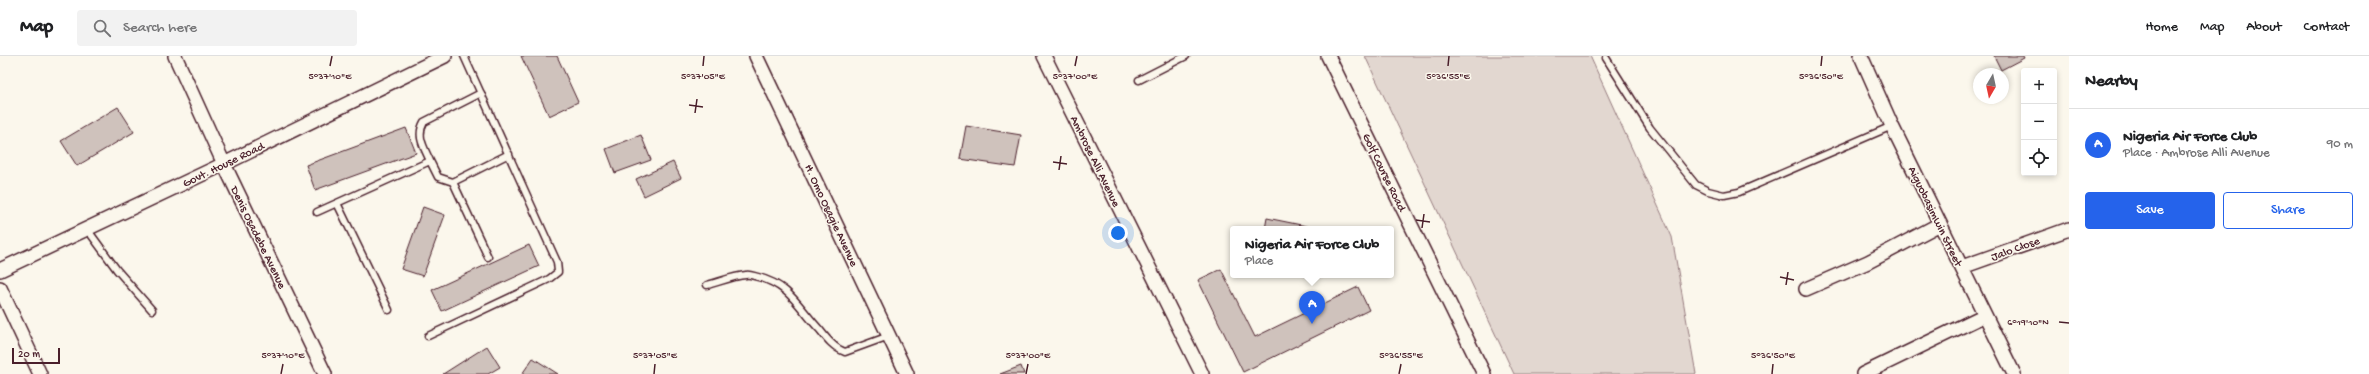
<!DOCTYPE html>
<html lang="en">
<head>
<meta charset="utf-8">
<style>
	body { margin:0; font-family:"Gochi Hand",sans-serif; background:#f2f2f2; color:#202124 }
	.controls { position:absolute; right:12px; top:12px; display:grid; overflow:hidden; border-radius:4px; box-shadow:0 2px 6px #0003 }
	.controls button { width:36px; height:36px; display:grid; place-items:center; padding:0; border:0; border-bottom:1px solid #e0e0e0; background:#fff; color:#202124; font:20px sans-serif }
	.compass { position:absolute; left:1973px; top:12px; width:36px; height:36px; border-radius:50%; background:#fff; box-shadow:0 2px 6px #0003; rotate:189deg }
	.scale { position:absolute; left:12px; bottom:10px; width:48px; box-sizing:border-box; padding-left:4px; border:2px solid #4a1f2b; border-top:0; font-size:11px; line-height:14px; white-space:nowrap; color:#4a1f2b; -webkit-text-stroke:3px #fbf7ec; paint-order:stroke }
	.you { position:absolute; left:1118px; top:177px; width:14px; height:14px; margin:-10px; border:3px solid #fff; border-radius:50%; background:#1a73e8; box-shadow:0 0 0 6px #1a73e833 }
	.badge { display:grid; place-items:center; width:26px; height:26px; border-radius:50%; background:#2563eb; color:#fff; font-size:13px; font-weight:700 }
	.pin { position:absolute; translate:-50% -33px; filter:drop-shadow(0 1px 2px #0008) }
	.pin::after { content:''; position:absolute; top:21px; width:14px; height:12px; background:inherit; clip-path:polygon(0 0,100% 0,50% 100%) }
	.popup { position:absolute; left:1230px; top:170px; width:164px; height:52px; box-sizing:border-box; display:grid; place-content:center; border-radius:4px; background:#fff; filter:drop-shadow(0 1px 3px #0005); font-size:13px; white-space:nowrap; color:#757577 }
	.popup b { font-size:15px; color:#202124 }
	.popup::after { content:''; position:absolute; left:50%; top:100%; margin-left:-8px; border:8px solid transparent; border-top-color:#fff }
	.list { margin:0; padding:0; list-style:none }
	h2 { display:flex; justify-content:space-between; align-items:center; height:52px; margin:0; padding:0 16px; font-size:17px }
	h2 small { font-size:13px; font-weight:400; color:#757577 }
	.list li { display:grid; grid-template-columns:26px 1fr auto; gap:12px; align-items:center; box-sizing:border-box; height:72px; padding:0 16px; border-top:1px solid #e0e0e0 }
	.list b { display:block; font-size:15px; white-space:nowrap }
	.list p { margin:0; font-size:13px; white-space:nowrap; color:#757577 }
	.list em { font-size:13px; font-style:normal; color:#757577 }
	.actions { display:flex; gap:8px; padding:12px 16px }
	.actions a { flex:1; padding:9px 0; border:1px solid #2563eb; border-radius:4px; text-align:center; font-size:14px; color:#2563eb }
	.actions .main { background:#2563eb; color:#fff }
	.icon { flex:none; width:22px; height:22px; fill:none; stroke:currentColor; stroke-width:2; stroke-linecap:round; stroke-linejoin:round }
	.map { position:relative; flex:none; width:2069px; height:318px; overflow:hidden }
	header { display:flex; align-items:center; gap:24px; box-sizing:border-box; height:56px; padding:0 20px; background:#fff; border-bottom:1px solid #e0e0e0 }
	header strong { font-size:19px }
	nav { display:flex; gap:22px; margin-inline-start:auto; font-size:14px }
	.search { width:280px; height:36px; background:#f2f2f2; display:flex; align-items:center; gap:10px; box-sizing:border-box; padding:0 14px; border-radius:4px; color:#757577; font-size:15px }
	main { display:flex }
	aside { flex:1; background:#fff }
	.map>svg:first-child { display:block }
</style>
</head>
<body>
<header>
<strong>Map</strong>
<div class="search"><svg class="icon" aria-label="search" viewBox="0 0 24 24"><circle cx="10" cy="10" r="6"/><path d="M15 15l6 6"/></svg>Search here</div>
<nav><a>Home</a><a>Map</a><a>About</a><a>Contact</a></nav>
</header>
<main>
<div class="map">
<svg width="2069" height="318" viewBox="0 0 2069 318">
	<rect width="100%" height="100%" fill="#fbf7ec"/>
	<filter id="ink" filterUnits="userSpaceOnUse"><feTurbulence type="fractalNoise" baseFrequency=".025" numOctaves="2"/><feDisplacementMap in="SourceGraphic" scale="8" xChannelSelector="R" yChannelSelector="G"/><feConvolveMatrix kernelMatrix="1 2 1 2 8 2 1 2 1" color-interpolation-filters="sRGB"/></filter>
	<g filter="url(#ink)">
		<path fill="#e2d7d0" stroke="#967b7e" d="M1365,0H1590L1672,181L1696,318H1514Z"/>
		<path fill="#cfc2bc" stroke="#4a1f2b" d="M521,0H557L578,46L549,60Z
			M1994,0H2023L2024,2L2001,14Z
			M118,51L134,76L77,110L61,85Z
			M966,70L1021,79L1015,111L960,103Z
			M406,72L416,97L315,134L306,109Z
			M641,79L651,104L615,117L606,93Z
			M673,106L681,122L644,140L636,123Z
			M423,151L445,159L423,220L401,213Z
			M1267,162L1311,171V173H1265Z
			M529,189L539,210L442,255L432,234Z
			M1221,213L1255,281L1358,231L1369,254L1243,316L1198,224Z
			M487,290L500,311L488,318H443Z
			M533,302L558,318H522Z
			M1021,310L1024,318H1000Z"/>
		<g fill="none" stroke-linecap="round" stroke-linejoin="round">
			<defs>
				<path id="service" d="M1606,2L1650,72L1696,129L1708,135L1724,139L1739,136L1892,70
					M1139,24L1186,0
					M430,105C424,91 416,80 424,66L481,37
					M453,126L488,201
					M337,147L389,254
					M317,156L430,105L438,121L453,126L509,98
					M87,173L117,214L152,254
					M707,229C719,226 733,220 746,219C749,218 754,220 758,221C790,229 799,252 820,274C827,283 834,292 845,296L889,280
					M428,280L549,223L558,216L557,206L464,0"/>
				<path id="minor" d="M175,0L224,108L325,318
					M756,0L907,318
					M1044,0L1202,318
					M1328,0L1484,318
					M1861,0L1892,70L2014,318
					M1962,211L2069,173
					M0,214L224,108L445,0
					M0,232L40,318
					M1806,233L1868,206L1940,168
					M1863,318L1985,259"/>
			</defs>
			<use href="#service" stroke="#4a1f2b" stroke-width="9"/>
			<use href="#minor" stroke="#4a1f2b" stroke-width="16"/>
			<use href="#service" stroke="#fbf7ec" stroke-width="6"/>
			<use href="#minor" stroke="#fbf7ec" stroke-width="13"/>
		</g>
	</g>
	<path fill="none" stroke="#4a1f2b" stroke-width="1.5" d="M330,10L332,0M703,10L704,0M1075,10L1077,0M1448,10L1449,0M1821,10L1822,0M689,49L703,51M695,57L697,43M1053,106L1067,108M1059,114L1061,100M1416,164L1430,166M1422,172L1424,158M1780,221L1794,224M1786,229L1788,216M2059,266L2069,267M281,318L283,308M654,318L655,308M1026,318L1028,308M1399,318L1401,308M1772,318L1773,308"/>
	<g text-anchor="middle" stroke-width="3" stroke-linejoin="round" paint-order="stroke">
		<g font-size="12" fill="#4a1f2b" stroke="#fbf7ec">
			<text transform="translate(1096 105) rotate(64)" y="4">Ambrose Alli Avenue</text>
			<text transform="translate(223 108) rotate(-26)" y="4">Govt. House Road</text>
			<text transform="translate(1385 116) rotate(64)" y="4">Golf Course Road</text>
			<text transform="translate(832 159) rotate(65)" y="4">H. Omo Osagie Avenue</text>
			<text transform="translate(1936 160) rotate(64)" y="4">Aiguobasimwin Street</text>
			<text transform="translate(259 181) rotate(64)" y="4">Denis Osadebe Avenue</text>
			<text transform="translate(2015 192) rotate(-20)" y="4">Jalo Close</text>
		</g>
	</g>
	<g font-size="10" text-anchor="middle" fill="#4a1f2b" stroke="#fbf7ec" stroke-width="3" stroke-linejoin="round" paint-order="stroke">
		<text x="330" y="23">5°37'10"E</text>
		<text x="703" y="23">5°37'05"E</text>
		<text x="1075" y="23">5°37'00"E</text>
		<text x="1448" y="23">5°36'55"E</text>
		<text x="1821" y="23">5°36'50"E</text>
		<text x="2028" y="269">6°19'10"N</text>
		<text x="283" y="302">5°37'10"E</text>
		<text x="655" y="302">5°37'05"E</text>
		<text x="1028" y="302">5°37'00"E</text>
		<text x="1401" y="302">5°36'55"E</text>
		<text x="1773" y="302">5°36'50"E</text>
	</g>
</svg>
<div class="controls">
<button>+</button>
<button>−</button>
<button><svg class="icon" aria-label="locate" viewBox="0 0 24 24"><circle cx="12" cy="12" r="6"/><path d="M12 2v4M12 18v4M2 12h4M18 12h4"/></svg></button>
</div>
<svg class="compass" viewBox="-18 -18 36 36"><path d="M0-13l5 13h-10z" fill="#e53935"/><path d="M0 13l5-13h-10z" fill="#757577"/></svg>
<div class="scale">20 m</div>
<div class="you"></div>
<div class="pin badge" style="left:1312px;top:268px">A</div>
<div class="popup"><b>Nigeria Air Force Club</b>Place</div>
</div>
<aside>
<h2>Nearby<small></small></h2>
<ul class="list">
<li><span class="badge">A</span><div><b>Nigeria Air Force Club</b><p>Place · Ambrose Alli Avenue</p></div><em>90 m</em></li>
</ul>
<div class="actions"><a class="main">Save</a><a>Share</a></div>
</aside>
</main>
</body>
</html>
